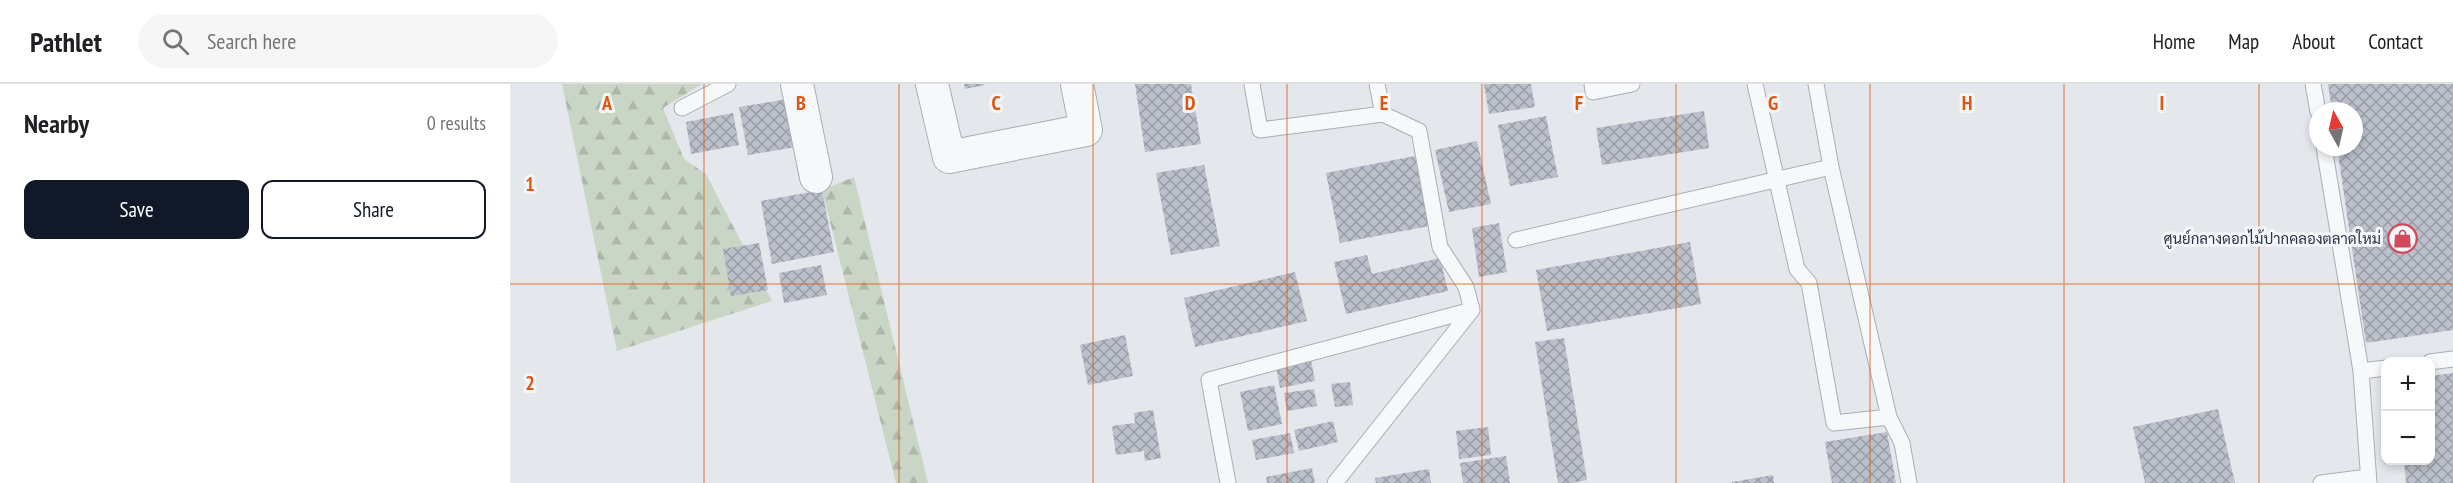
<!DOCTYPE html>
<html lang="en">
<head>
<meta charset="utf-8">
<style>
	body { margin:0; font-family:"PT Sans Narrow",Sarabun,sans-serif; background:#f6f6f6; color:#202124 }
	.controls { position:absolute; right:18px; bottom:18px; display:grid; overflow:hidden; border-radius:12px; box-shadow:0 3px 9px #0003 }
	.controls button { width:54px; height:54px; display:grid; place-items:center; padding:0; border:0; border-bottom:2px solid #e0e0e0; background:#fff; color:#202124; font:30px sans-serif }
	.compass { position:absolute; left:1799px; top:18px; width:54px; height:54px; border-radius:50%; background:#fff; box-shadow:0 3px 9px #0003; rotate:352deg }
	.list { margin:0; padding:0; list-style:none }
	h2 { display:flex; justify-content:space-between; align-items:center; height:78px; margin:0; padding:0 24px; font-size:26px }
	h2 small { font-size:20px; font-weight:400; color:#757577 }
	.actions { display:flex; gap:12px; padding:18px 24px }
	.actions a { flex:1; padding:14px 0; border:2px solid #111827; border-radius:12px; text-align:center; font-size:21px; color:#111827 }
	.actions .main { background:#111827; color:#fff }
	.icon { flex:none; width:33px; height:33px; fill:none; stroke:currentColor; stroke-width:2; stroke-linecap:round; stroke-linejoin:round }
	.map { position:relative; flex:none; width:1943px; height:399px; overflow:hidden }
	header { display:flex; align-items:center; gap:36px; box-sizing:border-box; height:84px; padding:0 30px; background:#fff; border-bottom:2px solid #e0e0e0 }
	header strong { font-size:28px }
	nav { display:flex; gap:33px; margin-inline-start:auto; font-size:21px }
	.search { width:420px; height:54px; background:#f6f6f6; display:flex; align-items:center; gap:15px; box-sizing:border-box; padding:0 21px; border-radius:33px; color:#757577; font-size:22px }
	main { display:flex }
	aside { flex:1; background:#fff }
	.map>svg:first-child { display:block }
</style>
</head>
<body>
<header>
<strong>Pathlet</strong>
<div class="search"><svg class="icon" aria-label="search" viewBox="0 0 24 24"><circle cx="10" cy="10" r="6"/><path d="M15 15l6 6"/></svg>Search here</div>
<nav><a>Home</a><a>Map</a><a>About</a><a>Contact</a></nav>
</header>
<main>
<aside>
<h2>Nearby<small>0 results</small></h2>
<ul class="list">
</ul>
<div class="actions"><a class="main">Save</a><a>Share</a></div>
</aside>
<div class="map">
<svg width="1943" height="399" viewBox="0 0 1943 399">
	<defs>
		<pattern id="forest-firs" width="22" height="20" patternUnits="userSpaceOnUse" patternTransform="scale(1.5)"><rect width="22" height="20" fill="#c9d6c5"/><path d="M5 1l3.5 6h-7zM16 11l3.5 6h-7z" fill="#adb8ab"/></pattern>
		<pattern id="building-cross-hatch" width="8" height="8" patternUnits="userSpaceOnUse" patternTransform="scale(1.5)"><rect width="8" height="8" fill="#bbc0ca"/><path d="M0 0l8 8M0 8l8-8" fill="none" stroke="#989da6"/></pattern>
	</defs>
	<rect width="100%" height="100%" fill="#e4e7ec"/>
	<path fill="url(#forest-firs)" d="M52,0H192L153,24L174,75L196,90L262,217L107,267Z
		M344,93L418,399H386L312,106Z"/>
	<path fill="url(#building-cross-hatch)" d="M454,0H474L475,1L455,5Z
		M625,0H681L691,60L635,68Z
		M974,0H1021L1025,23L979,30Z
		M1818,0H1943V246L1856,259L1827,63H1844V27H1822Z
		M278,15L286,63L238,71L229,23Z
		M1194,27L1199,64L1092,81L1086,44Z
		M223,29L229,61L181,70L176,38Z
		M1036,32L1048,93L1000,102L988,41Z
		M967,57L981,120L939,128L925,66Z
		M905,72L919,142L830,159L816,89Z
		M694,81L710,162L661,171L646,89Z
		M312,106L324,168L262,180L251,117Z
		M989,139L997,188L969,193L962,144Z
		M1180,158L1191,220L1037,247L1026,186Z
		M249,159L258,206L221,212L213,165Z
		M857,171L862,190L930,174L938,207L836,230L824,178Z
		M311,181L317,211L274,219L269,189Z
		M785,188L797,237L685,263L674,214Z
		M615,251L623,292L578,301L570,261Z
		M1054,254L1077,396L1062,399H1048L1025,258Z
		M801,276L805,297L770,304L766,282Z
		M1943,289V399H1896L1894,376H1920V292Z
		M840,298L843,321L825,323L821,300Z
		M764,301L772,340L738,347L730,308Z
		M804,305L807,322L777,327L774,309Z
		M1708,325L1725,399H1635L1623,343Z
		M643,326L651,374L635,377L634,367L606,371L602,342L625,339L624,329Z
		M823,337L828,358L789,367L784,346Z
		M978,343L981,371L949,375L946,347Z
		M1377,348L1386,399H1322L1315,358Z
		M780,349L784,369L746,376L742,356Z
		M996,372L1000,399H953L950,379Z
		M802,384L805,399H757L756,393Z
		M919,385L921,399H866L865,394Z
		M1263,391L1264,399H1222V398Z"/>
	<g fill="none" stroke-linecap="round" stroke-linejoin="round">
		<defs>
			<path id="lane" d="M742,0L750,46L873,30L867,0
				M1082,0L1083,8L1122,0
				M1245,0L1287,185L1299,199L1324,339L1379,333
				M1306,0L1321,83L1379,333L1392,359L1399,399
				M1803,0L1808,28
				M172,24L218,0
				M873,30L909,47L930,163L956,203L962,226
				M1814,63L1851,287L1859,399
				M1006,156L1321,83
				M1920,278L1943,275
				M1851,287L1876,284
				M718,399L699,296L962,226
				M825,399L962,226
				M1811,399L1858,393"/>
			<path id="street" d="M287,0L306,93
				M422,0L439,73L576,46L567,0"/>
		</defs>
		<use href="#lane" stroke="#a9aeb7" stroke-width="17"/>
		<use href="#street" stroke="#a9aeb7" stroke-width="34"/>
		<use href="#lane" stroke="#f7f8fa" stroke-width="15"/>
		<use href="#street" stroke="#f7f8fa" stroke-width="32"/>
	</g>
	<path fill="none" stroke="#df570f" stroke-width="1.5" stroke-opacity="0.55" d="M194,0V399M389,0V399M583,0V399M777,0V399M972,0V399M1166,0V399M1360,0V399M1554,0V399M1749,0V399M0,200H1943"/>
	<defs>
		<symbol id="shop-ring" viewBox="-11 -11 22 22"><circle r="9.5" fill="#f4f6f9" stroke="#d1495b" stroke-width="1.5"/><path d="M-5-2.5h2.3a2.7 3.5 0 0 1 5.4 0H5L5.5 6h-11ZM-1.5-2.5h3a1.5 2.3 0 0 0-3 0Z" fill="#d1495b"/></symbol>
	</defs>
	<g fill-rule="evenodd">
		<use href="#shop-ring" x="1876" y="138" width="33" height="33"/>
	</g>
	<g text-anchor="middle" stroke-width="6" stroke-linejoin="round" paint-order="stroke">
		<g font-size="15" fill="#2b3445" stroke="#f4f6f9" text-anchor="end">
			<text x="1871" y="160">ศูนย์กลางดอกไม้ปากคลองตลาดใหม่</text>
		</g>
	</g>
	<g font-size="20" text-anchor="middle" font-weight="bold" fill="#df570f" stroke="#f4f6f9" stroke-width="6" stroke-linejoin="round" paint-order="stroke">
		<text x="97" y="26">A</text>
		<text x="291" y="26">B</text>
		<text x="486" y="26">C</text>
		<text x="680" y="26">D</text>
		<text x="874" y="26">E</text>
		<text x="1069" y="26">F</text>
		<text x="1263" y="26">G</text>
		<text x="1457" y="26">H</text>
		<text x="1652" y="26">I</text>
		<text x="20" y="107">1</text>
		<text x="20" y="306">2</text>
	</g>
</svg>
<div class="controls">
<button>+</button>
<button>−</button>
</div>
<svg class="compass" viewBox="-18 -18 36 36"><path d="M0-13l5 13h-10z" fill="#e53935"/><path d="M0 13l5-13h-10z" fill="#757577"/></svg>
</div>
</main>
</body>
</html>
